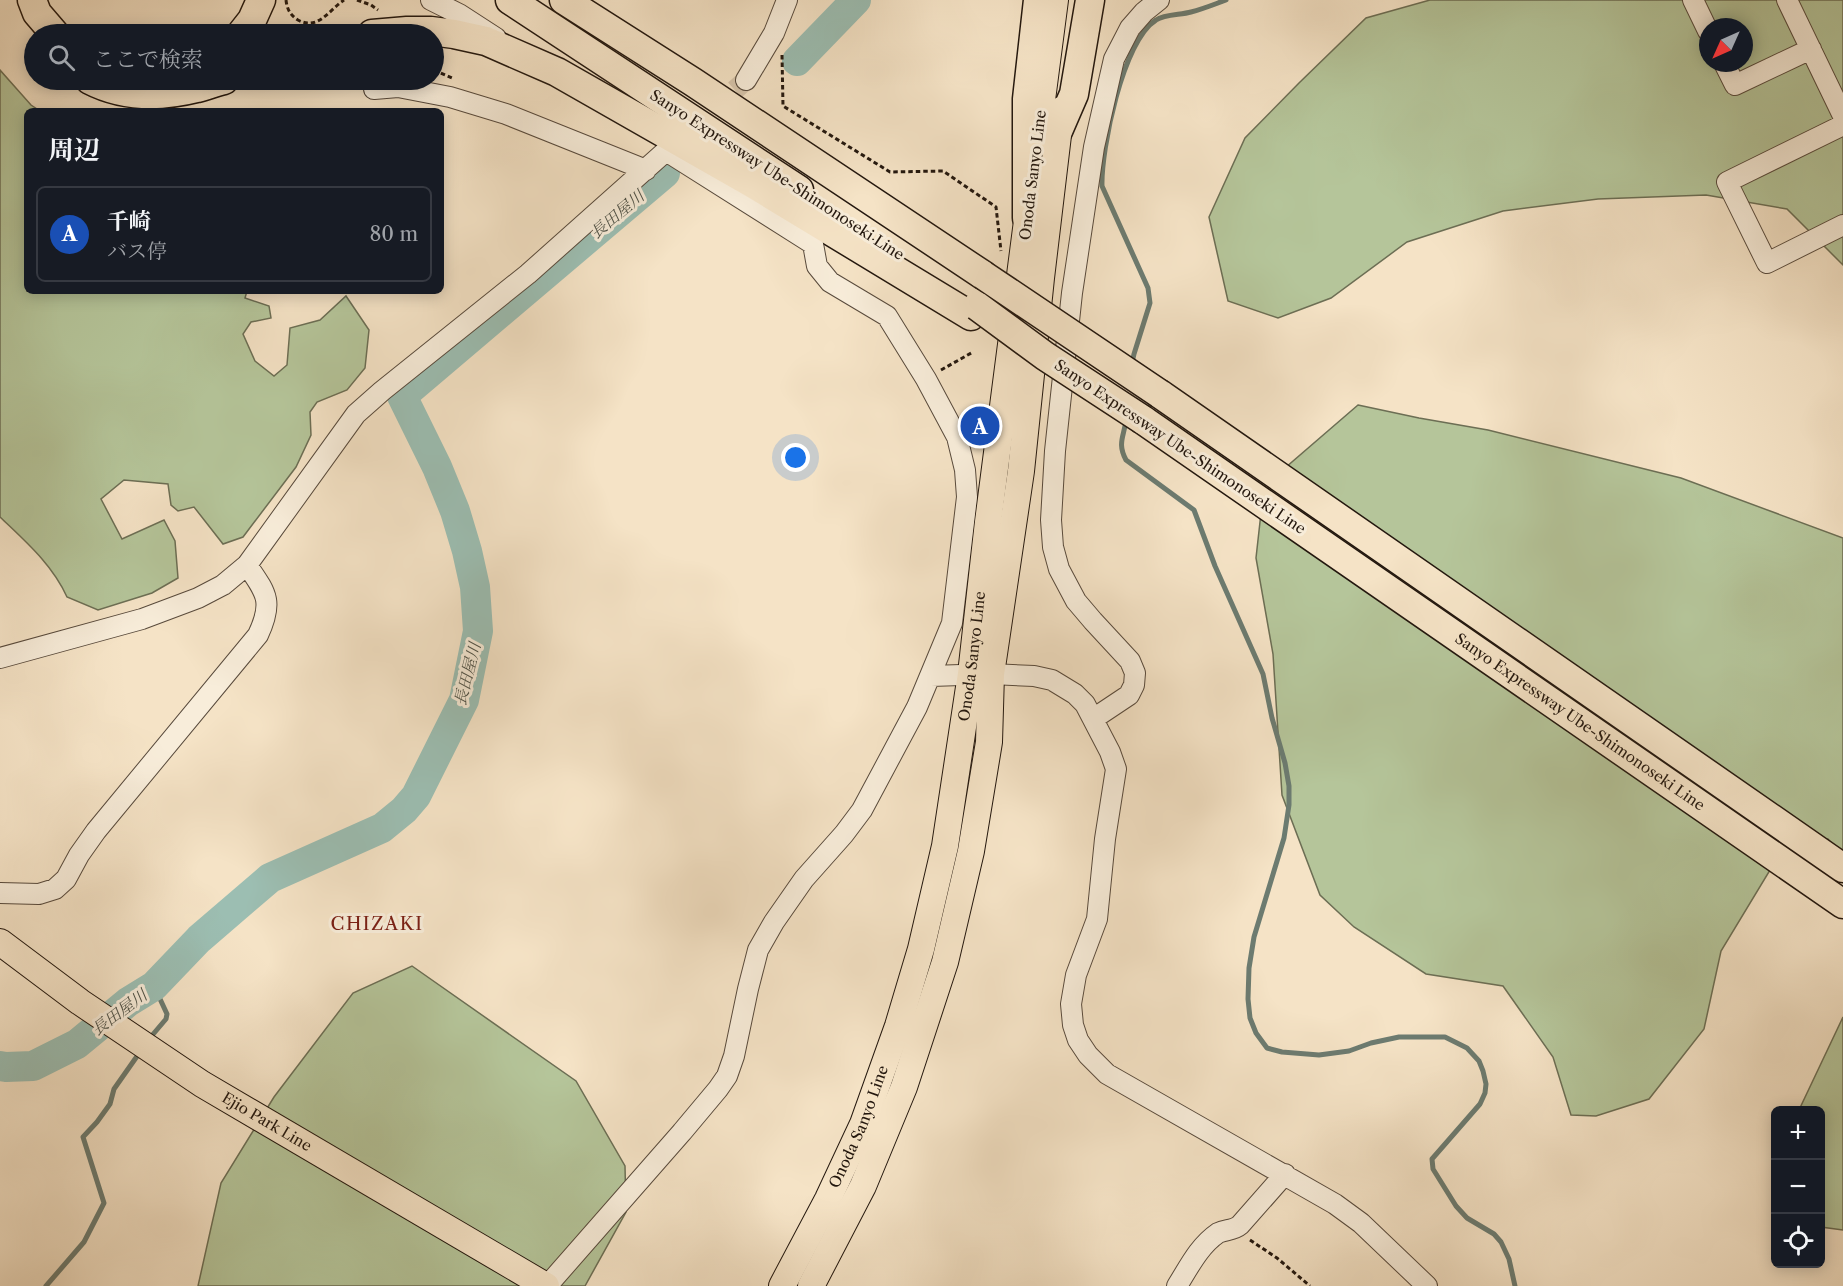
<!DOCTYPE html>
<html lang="ja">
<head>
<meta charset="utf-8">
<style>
	body { margin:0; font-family:"Libre Caslon Text","Noto Serif JP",serif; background:#242831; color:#f1f3f6 }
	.controls { position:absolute; right:18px; bottom:18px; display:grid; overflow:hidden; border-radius:9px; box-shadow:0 3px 15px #0003 }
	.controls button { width:54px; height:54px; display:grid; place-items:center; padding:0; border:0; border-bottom:2px solid #363941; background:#171b24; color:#f1f3f6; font:30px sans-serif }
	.compass { position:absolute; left:1699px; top:18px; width:54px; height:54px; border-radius:50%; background:#171b24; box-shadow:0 3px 15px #0003; rotate:225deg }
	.you { position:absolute; left:796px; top:458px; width:21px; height:21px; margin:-15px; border:4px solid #fff; border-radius:50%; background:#1a73e8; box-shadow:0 0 0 9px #1a73e833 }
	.badge { display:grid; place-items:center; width:39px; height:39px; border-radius:50%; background:#c59692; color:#fff; font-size:20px; font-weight:700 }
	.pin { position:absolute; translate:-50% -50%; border:3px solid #fff; box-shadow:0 2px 6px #0006 }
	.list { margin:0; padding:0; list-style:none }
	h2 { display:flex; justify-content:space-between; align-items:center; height:78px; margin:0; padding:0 24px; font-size:26px }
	h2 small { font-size:20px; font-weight:400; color:#9ea1a6 }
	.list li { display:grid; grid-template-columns:39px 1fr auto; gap:18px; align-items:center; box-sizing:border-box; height:96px; margin:0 12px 12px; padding:0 12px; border:2px solid #363941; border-radius:9px }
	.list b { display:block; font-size:22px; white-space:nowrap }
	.list p { margin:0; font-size:20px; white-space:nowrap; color:#9ea1a6 }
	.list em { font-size:20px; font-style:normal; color:#9ea1a6 }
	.icon { flex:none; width:33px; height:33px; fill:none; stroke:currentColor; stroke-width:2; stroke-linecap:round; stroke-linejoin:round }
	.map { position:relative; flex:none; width:1843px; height:1286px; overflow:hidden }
	.search { position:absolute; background:#171b24; box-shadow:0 3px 15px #0003; left:24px; top:24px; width:420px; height:66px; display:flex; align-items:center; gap:15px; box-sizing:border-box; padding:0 21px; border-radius:33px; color:#9ea1a6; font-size:22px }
	.panel { position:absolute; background:#171b24; box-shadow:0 3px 15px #0003; left:24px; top:108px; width:420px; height:186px; border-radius:9px }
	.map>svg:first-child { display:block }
</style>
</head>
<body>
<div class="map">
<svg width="1843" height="1286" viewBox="0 0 1843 1286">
	<rect width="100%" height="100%" fill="#f5e3c6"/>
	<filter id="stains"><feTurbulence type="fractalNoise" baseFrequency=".00333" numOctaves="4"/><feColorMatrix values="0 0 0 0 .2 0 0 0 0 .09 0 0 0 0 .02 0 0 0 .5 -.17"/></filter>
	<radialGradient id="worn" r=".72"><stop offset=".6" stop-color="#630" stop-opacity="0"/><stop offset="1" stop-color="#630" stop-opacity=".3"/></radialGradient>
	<path fill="#b5c59a" stroke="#6c6e54" stroke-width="1.5" fill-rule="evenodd" d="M1430,0H1843V265L1787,209L1706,195L1598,199L1503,211L1407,242L1331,298L1278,318L1228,301L1209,217L1245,138L1299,83L1366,18ZM1708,27H1744V63H1708Z
		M0,70L31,105L40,111H27V291H247L245,298L269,306L271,318L251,322L243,334L255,361L274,376L287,365L290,328L320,320L346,296L369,330L365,368L347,390L317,402L310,412L311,435L296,467L243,537L223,544L194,507L178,511L171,505L168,484L124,480L101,499L122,539L164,520L175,541L178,578L152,593L98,610L67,597C52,564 25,541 0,517Z
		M1358,405L1419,418L1488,430L1681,478L1843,538V857L1828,839L1807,842L1770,870L1721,951L1704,1029L1649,1099L1596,1116L1571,1115L1553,1057L1503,986L1426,974L1354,927L1320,895L1282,795L1273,654L1256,558L1262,504L1285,468Z
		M412,966L576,1081L625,1166L626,1212L585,1286H198L221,1183L274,1097L353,993Z
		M1843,1017V1230L1821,1227L1820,1110H1799Z"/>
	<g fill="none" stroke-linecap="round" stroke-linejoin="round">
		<path stroke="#6c7b70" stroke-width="5" d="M1132,363L1134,354L1150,303L1148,288L1102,186C1101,149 1123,40 1156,20C1165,14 1181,15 1191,12C1203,9 1215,4 1226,0
			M1126,420C1124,437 1117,443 1126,460L1194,510L1215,566L1263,674L1272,718L1285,763L1289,786V805L1284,838L1254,937L1249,968L1248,999L1250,1018L1256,1033L1267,1048L1282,1052L1319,1055L1349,1051L1371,1043L1399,1037H1445L1467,1048L1479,1061L1483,1071L1486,1084L1485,1093L1480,1104L1432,1159L1433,1169L1456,1206L1467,1218L1494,1234L1501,1242L1509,1259L1515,1286
			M149,1039L166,1019L167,1014L154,986
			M46,1286L84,1242L104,1203L83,1137L97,1122L110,1104L114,1089L140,1052"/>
		<path stroke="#9cbeb2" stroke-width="30" d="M797,61L856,0
			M0,1066L6,1067L33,1066L77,1044L128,1002L154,986L199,939L270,878L382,828L404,810L416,796L464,700L478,631L475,587L467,551L455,511L437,467L402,396L665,173"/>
		<path stroke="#d6c4aa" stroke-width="20" stroke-dasharray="20 10" stroke-linecap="butt" d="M690,130L746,80"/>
		<defs>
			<path id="minor" d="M431,0L459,14L496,38
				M1693,0L1708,31
				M1787,0L1843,116
				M1724,63L1735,85L1811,49
				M746,80L774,33L787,0
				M374,89L398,87L450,97L506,114L646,170
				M1843,125L1727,182L1767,263L1843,225
				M0,658L142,619L198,598L223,585L247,565L356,414L382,391L528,274L666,151L813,244L817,266L830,282L887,316L926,379L957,437L965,470L967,497L952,623L917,707L862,810L844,834L804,879L774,922L758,950L748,989L734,1056L727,1076L718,1089L682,1132L547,1286
				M931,676L991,674L1034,676L1052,680L1075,694L1085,704L1110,752L1116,769L1105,839L1097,919L1076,975L1071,1004L1073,1025L1078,1040L1088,1055L1107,1074L1335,1204L1361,1223L1427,1286
				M1093,719L1129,695L1134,685L1135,673L1130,661L1093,621L1076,601L1059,569L1053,547L1051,520L1055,451L1072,293L1094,147L1114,59L1130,28L1144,12L1159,0
				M0,893L39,894L55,889L66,879L79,855L96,831L258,635C274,601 266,593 247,565
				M1177,1286C1189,1267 1199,1246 1218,1233C1226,1229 1233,1231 1240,1225L1285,1174"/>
			<g id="major">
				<path d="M1037,138L1055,0"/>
				<path id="s1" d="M0,942L80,1002L202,1084L546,1286"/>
				<path id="s2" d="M782,1286L828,1199L863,1124L898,1026L921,949L945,846L971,674L988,522L1030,198"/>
				<path d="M811,1286L863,1186L904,1087L945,962L971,851L989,742L991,674L1021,471L1041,278L1061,110"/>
			</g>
			<g id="highway">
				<path d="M32,0L37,13L55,34"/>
				<path d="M510,0L799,190"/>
				<path d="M564,0L693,82L983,275"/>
				<path d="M241,34L252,20L261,0"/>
				<path d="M372,34L407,31H431L454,34L486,41L557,72L750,182L971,316"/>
				<path d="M90,80C123,97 161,97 197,88C206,86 215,82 224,80"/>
				<path d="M1058,131L1074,94L1090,0"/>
				<path d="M1027,218V99L1038,0"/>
				<path d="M1160,394L1843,868"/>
				<path id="s3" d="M1143,420L1843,904"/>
			</g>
		</defs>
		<use href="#minor" stroke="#584a3c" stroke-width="22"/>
		<use href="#major" stroke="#23170e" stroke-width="28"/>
		<use href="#highway" stroke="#23170e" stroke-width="31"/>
		<path stroke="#23170e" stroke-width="3" stroke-dasharray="4.5 3" stroke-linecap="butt" d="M286,0C287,9 290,15 298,20C318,31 329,10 344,0
			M357,0L371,5L378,10
			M782,55L783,106L890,172L943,171L996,207L1001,251
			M434,70L452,78
			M941,370L973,352
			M1250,1240L1277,1258L1310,1286"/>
		<use href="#minor" stroke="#f8edda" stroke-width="20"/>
		<use href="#major" stroke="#f5e3c6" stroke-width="26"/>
		<use href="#highway" stroke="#f5e3c6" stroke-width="28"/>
		<defs>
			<path id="highway-bridge" d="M983,275L1160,394
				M977,306L1045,356L1143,420"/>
		</defs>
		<use href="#highway-bridge" stroke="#23170e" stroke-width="31" stroke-linecap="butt"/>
		<use href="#highway-bridge" stroke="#f5e3c6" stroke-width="28"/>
	</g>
	<g text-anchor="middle" stroke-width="6" stroke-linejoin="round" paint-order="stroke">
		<g font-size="15" fill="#23170e" stroke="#f8edda">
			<text transform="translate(777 175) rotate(33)" y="5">Sanyo Expressway Ube-Shimonoseki Line</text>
			<text transform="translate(1033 175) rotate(-83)" y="5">Onoda Sanyo Line</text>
			<text transform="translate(1180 447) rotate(34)" y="5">Sanyo Expressway Ube-Shimonoseki Line</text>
			<text dy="5" stroke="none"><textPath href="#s2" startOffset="663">Onoda Sanyo Line</textPath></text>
			<text dy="5" stroke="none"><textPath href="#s3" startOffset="531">Sanyo Expressway Ube-Shimonoseki Line</textPath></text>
			<text dy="5" stroke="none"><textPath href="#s1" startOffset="322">Ejio Park Line</textPath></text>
			<text dy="5" stroke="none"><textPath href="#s2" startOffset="177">Onoda Sanyo Line</textPath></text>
		</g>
		<g font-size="16" font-style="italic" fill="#4d5147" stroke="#f8edda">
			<text transform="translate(617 214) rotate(-40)" y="6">長田屋川</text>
			<text transform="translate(467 674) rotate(-76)" y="6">長田屋川</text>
			<text transform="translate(119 1012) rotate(-37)" y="6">長田屋川</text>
		</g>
		<g font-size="18" letter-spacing="1.5" fill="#7a1f14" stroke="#f8edda">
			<text x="377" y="930">CHIZAKI</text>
		</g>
	</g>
	<rect width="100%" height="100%" filter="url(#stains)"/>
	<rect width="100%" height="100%" fill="url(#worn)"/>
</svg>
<div class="controls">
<button>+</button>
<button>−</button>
<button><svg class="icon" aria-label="locate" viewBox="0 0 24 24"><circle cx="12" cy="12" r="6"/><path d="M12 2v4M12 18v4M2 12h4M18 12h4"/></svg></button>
</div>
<svg class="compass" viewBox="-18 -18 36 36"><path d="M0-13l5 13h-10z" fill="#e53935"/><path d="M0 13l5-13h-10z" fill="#9ea1a6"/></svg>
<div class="you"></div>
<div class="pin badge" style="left:980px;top:426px;background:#1a4fb4">A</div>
<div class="search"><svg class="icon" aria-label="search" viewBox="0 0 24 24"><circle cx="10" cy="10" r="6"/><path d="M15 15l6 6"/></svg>ここで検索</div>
<section class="panel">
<h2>周辺<small></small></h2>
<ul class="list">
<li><span class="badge" style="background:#1a4fb4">A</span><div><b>千崎</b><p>バス停</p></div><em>80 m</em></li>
</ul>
</section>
</div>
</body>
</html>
